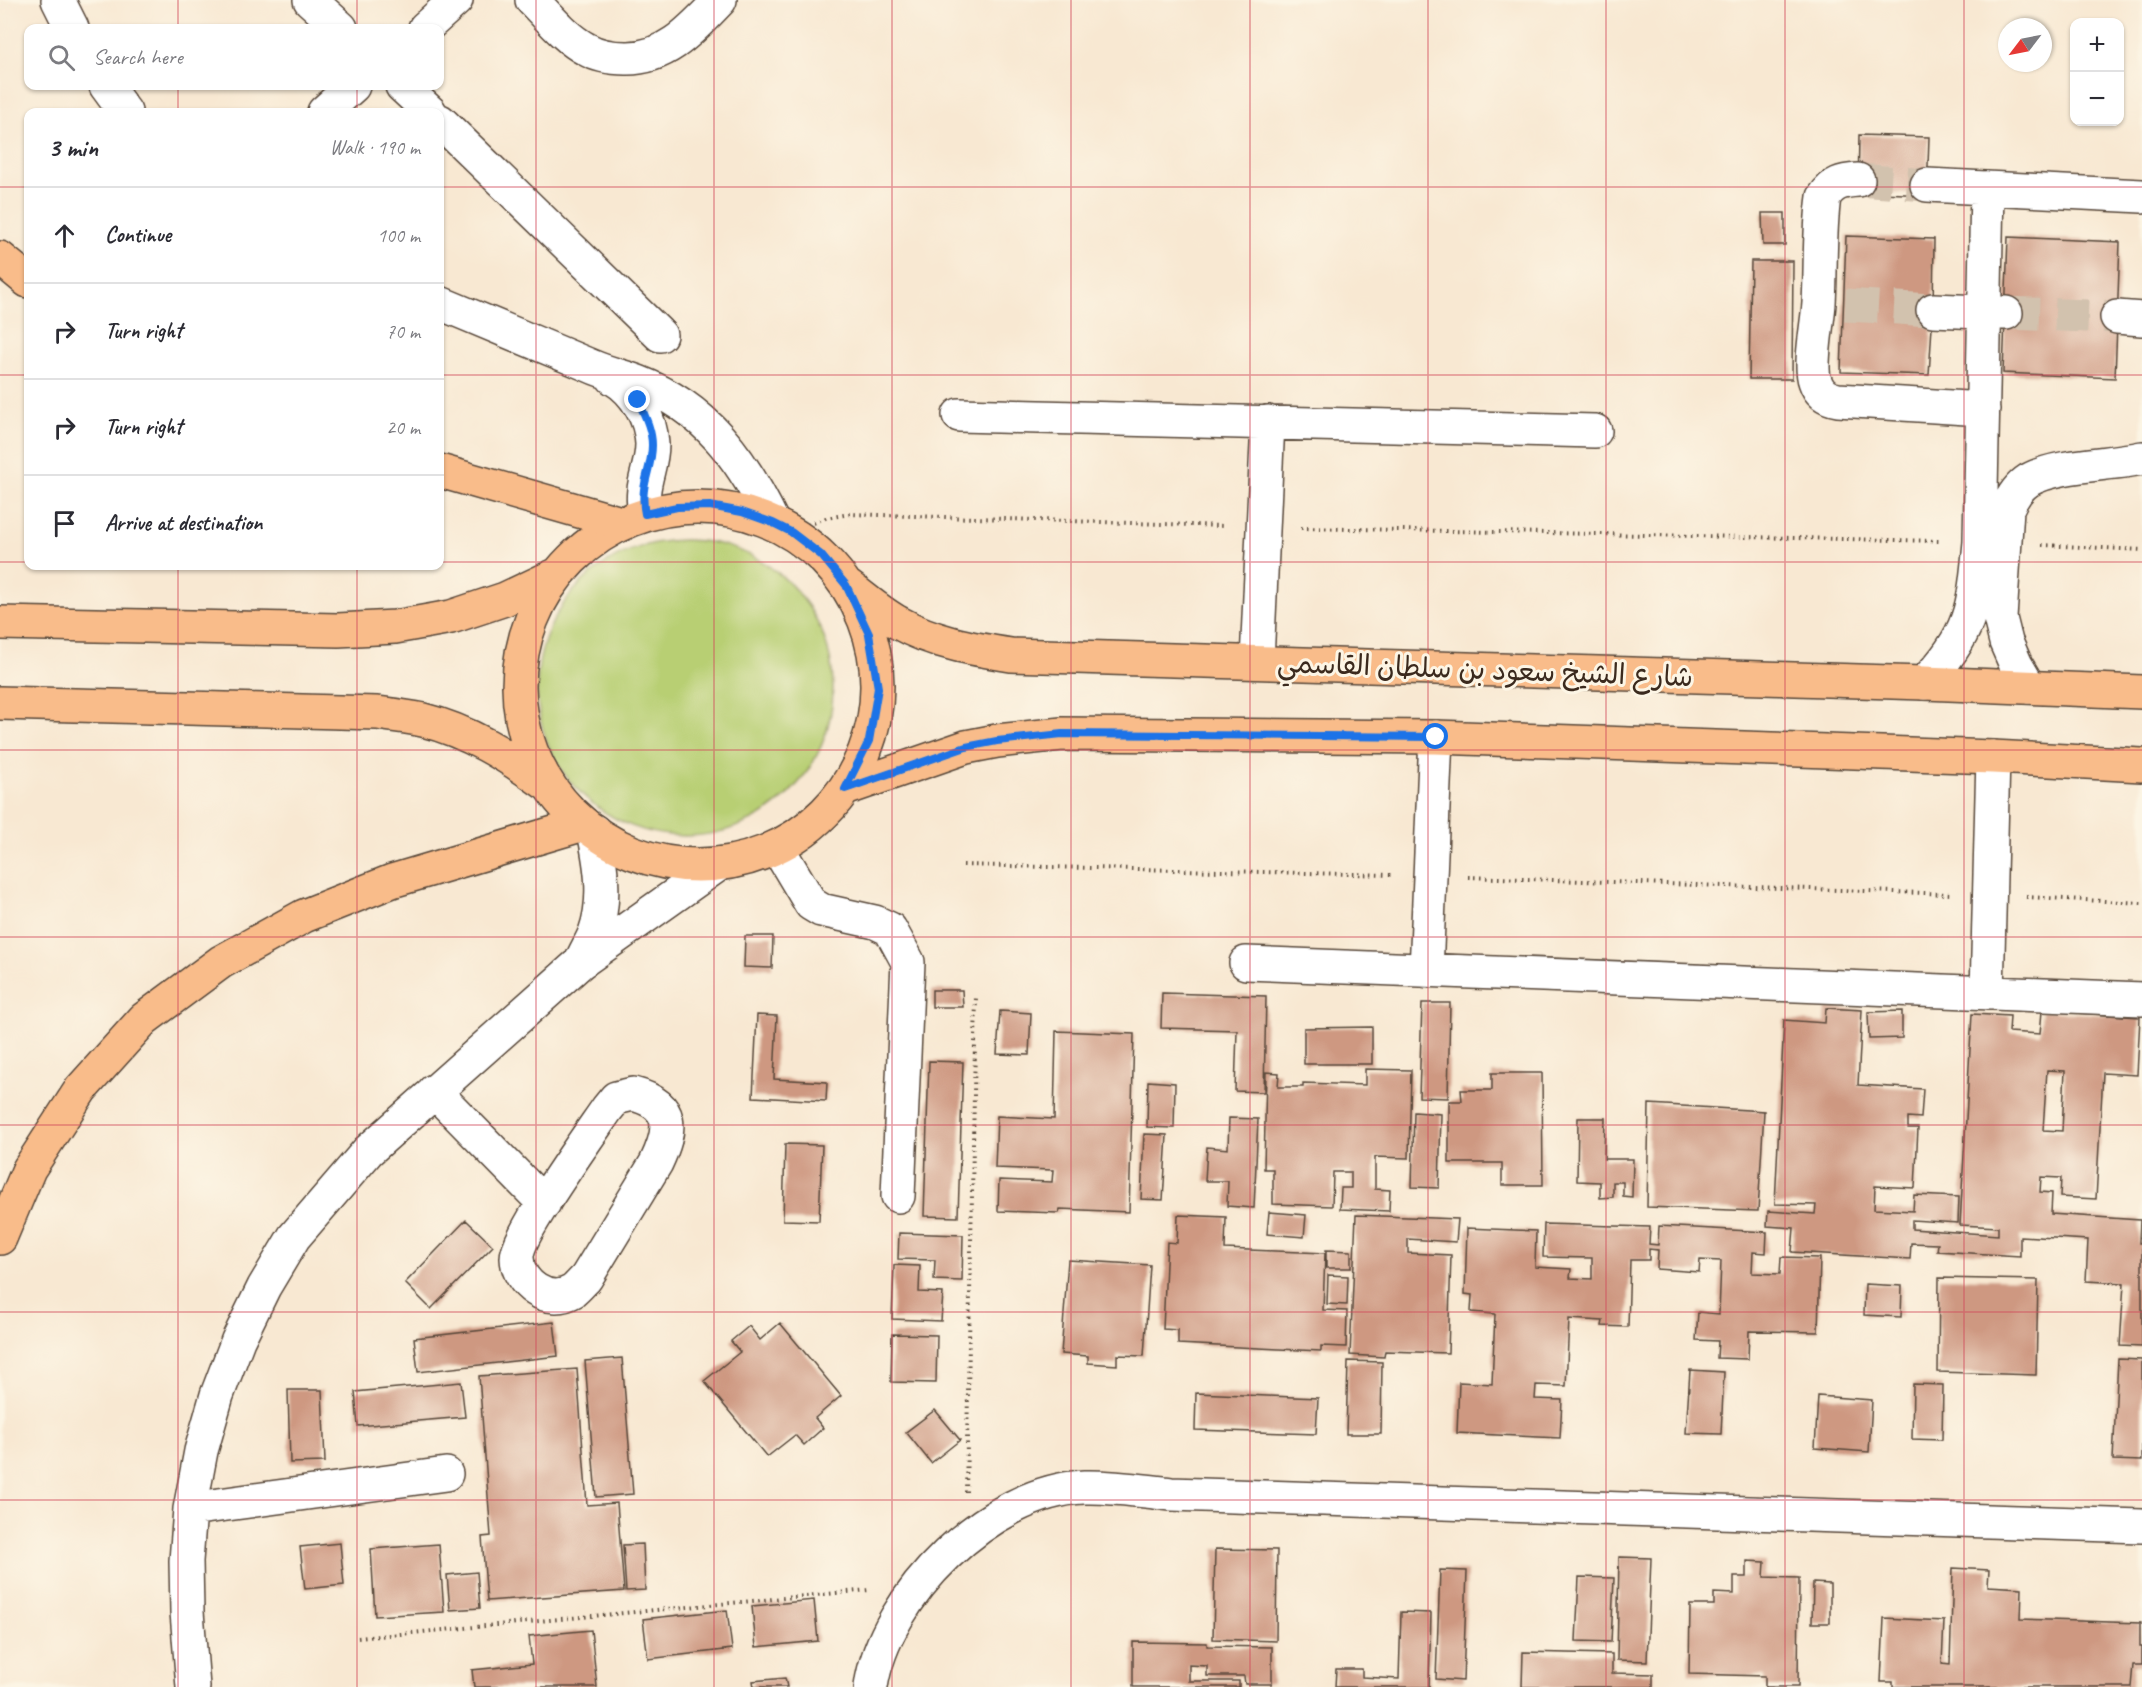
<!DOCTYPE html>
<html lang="en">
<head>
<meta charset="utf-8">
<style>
	body { margin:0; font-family:Caveat,"Playpen Sans Arabic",sans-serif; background:#f2f2f3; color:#2b2b33 }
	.controls { position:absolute; right:18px; top:18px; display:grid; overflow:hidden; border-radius:12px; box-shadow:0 2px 4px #0004 }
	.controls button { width:54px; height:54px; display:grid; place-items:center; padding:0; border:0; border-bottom:2px solid #e1e1e2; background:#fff; color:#2b2b33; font:30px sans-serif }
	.compass { position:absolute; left:1998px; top:18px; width:54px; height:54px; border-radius:50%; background:#fff; box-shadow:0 2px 4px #0004; rotate:238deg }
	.stop { position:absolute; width:18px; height:18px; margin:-14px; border:4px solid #1a73e8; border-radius:50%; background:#fff }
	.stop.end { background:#1a73e8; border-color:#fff; box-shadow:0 2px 6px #0008 }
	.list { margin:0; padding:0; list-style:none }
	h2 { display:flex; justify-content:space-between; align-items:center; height:78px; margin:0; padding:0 24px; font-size:26px }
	h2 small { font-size:20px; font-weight:400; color:#7c7c81 }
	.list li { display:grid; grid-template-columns:39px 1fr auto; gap:18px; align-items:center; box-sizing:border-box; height:96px; padding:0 24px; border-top:2px solid #e1e1e2 }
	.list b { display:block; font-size:22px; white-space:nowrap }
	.list em { font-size:20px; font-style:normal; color:#7c7c81 }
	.icon { flex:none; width:33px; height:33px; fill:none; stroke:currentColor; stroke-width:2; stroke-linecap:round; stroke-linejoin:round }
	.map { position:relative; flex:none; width:2142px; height:1687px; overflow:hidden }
	.search { position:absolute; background:#fff; box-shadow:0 2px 4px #0004; left:24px; top:24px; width:420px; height:66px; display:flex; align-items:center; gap:15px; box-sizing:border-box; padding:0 21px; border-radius:12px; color:#7c7c81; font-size:22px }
	.panel { position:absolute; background:#fff; box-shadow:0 2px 4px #0004; left:24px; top:108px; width:420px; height:462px; border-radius:12px }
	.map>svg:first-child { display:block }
</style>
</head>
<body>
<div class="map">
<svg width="2142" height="1687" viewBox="0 0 2142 1687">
	<rect width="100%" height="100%" fill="#fcf5e5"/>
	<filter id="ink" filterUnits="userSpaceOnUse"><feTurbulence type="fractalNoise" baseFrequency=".0167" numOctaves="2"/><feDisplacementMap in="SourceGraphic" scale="12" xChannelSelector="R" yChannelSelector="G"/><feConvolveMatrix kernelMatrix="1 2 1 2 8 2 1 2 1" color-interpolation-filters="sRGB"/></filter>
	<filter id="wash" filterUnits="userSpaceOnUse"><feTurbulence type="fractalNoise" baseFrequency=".008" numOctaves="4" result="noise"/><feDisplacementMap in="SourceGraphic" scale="24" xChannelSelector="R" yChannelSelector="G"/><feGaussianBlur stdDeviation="1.35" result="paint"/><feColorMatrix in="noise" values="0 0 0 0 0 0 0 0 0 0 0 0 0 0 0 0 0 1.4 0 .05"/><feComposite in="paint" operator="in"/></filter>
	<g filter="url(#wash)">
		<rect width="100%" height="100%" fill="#f8e8d2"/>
		<path fill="#b8cf73" stroke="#7a7c48" stroke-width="1.5" d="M537 688a148 148 0 1 1 296 0a148 148 0 1 1-296 0Z"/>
		<g id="blocks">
			<path fill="#ce9881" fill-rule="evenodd" d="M1859,135L1929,137L1927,195L1858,192Z
				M1762,213H1785V245H1763Z
				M1846,236L1934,239L1933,310L1929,375L1841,372Z
				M2008,237L2120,242L2115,378L2003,373Z
				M1751,261H1793L1792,379H1749Z
				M745,936H773L772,968L744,967Z
				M932,990H962L963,1007H932Z
				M1162,993L1266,996L1264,1092L1235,1091L1237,1030L1161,1028Z
				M1422,1003H1450L1448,1098L1419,1097Z
				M1826,1008L1862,1010L1858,1085L1923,1089L1921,1118L1908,1117V1128H1918L1915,1188L1875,1186L1874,1209L1913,1211L1914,1195L1959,1197L1958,1223L1912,1220V1229L1998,1235V1227L1960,1225L1972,1014L2010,1016L2009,1032L2040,1034L2042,1011L2140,1017L2137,1075L2103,1073L2096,1199L2060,1197L2061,1178L2041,1177L2040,1192L2052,1193L2051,1214L2140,1220L2139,1243H2142V1347L2120,1346L2124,1283L2086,1281L2088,1240L2020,1236V1256L1937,1251L1938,1244L1911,1243L1910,1259L1792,1252L1794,1228L1767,1226L1768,1211L1815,1214L1816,1205L1775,1204L1784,1020L1825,1023ZM2047,1070L2065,1071L2062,1131L2043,1130Z
				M1000,1011L1031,1013L1029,1055L997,1054Z
				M1902,1011V1038L1869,1039L1868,1012Z
				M757,1015L777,1016L774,1079L827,1082L826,1101L753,1097Z
				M1372,1027V1064H1304V1028Z
				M1056,1031L1134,1034L1129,1212L1060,1209L1059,1213L998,1211L999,1180L1052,1182L1053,1170L995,1168L997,1116L1054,1119Z
				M929,1061L963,1062L958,1217L924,1216Z
				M1365,1069L1411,1070L1409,1158L1375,1157V1189L1390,1190L1389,1211L1340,1209L1341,1188H1351V1172H1333L1332,1206L1273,1204V1169H1264L1266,1072L1279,1073L1278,1087H1303V1083L1365,1085Z
				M1492,1073H1542L1543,1185H1502V1163H1449V1101H1462L1461,1090H1492Z
				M1148,1081L1175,1083L1174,1128L1147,1127Z
				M1649,1104L1764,1111L1758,1211L1647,1207Z
				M1414,1112L1441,1114L1439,1188L1412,1187Z
				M1229,1118L1258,1119L1254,1208L1227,1206L1228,1181H1205L1207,1147L1228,1149Z
				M1578,1118H1605L1604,1159H1633L1632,1197L1623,1196V1182H1613V1197L1600,1198V1182L1577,1181Z
				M1144,1134L1167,1135L1163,1200L1141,1199Z
				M785,1144L822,1145L819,1221L783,1220Z
				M1269,1212L1306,1215L1304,1237L1267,1234Z
				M1178,1215L1226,1217L1225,1249L1325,1253L1323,1310L1347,1311L1346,1347L1321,1346V1351L1178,1344V1330L1163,1329L1167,1242L1177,1243Z
				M1356,1215L1458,1219L1456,1242L1408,1239V1253L1451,1255L1448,1353L1385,1351L1384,1357L1350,1355Z
				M466,1220L493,1246L431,1309L405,1283Z
				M1544,1224L1650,1227L1649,1244L1658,1245L1659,1226L1767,1232L1766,1253L1753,1252L1752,1273L1780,1274L1781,1257L1820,1258L1818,1332L1749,1331L1748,1359L1717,1358L1718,1341L1696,1340L1698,1312L1719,1314L1721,1261L1700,1260L1699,1272L1657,1269L1658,1250L1649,1249V1260H1630L1628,1327L1602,1326L1603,1321L1569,1319L1566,1386L1536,1385L1535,1399L1562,1400L1560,1438L1457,1433L1459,1382L1492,1384L1495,1314L1471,1312L1472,1295L1465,1294L1467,1228L1536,1231L1535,1267L1571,1269L1570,1278L1592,1279V1258L1543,1257Z
				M899,1233L963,1235L962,1281L934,1280L935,1260L898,1259Z
				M1326,1250L1351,1251V1268H1326Z
				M1068,1260L1150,1265L1144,1356L1117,1355V1365L1088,1363V1356L1061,1354Z
				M894,1265L920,1266L919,1292L943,1293L941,1321L892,1319Z
				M1328,1275L1348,1276L1347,1305L1327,1304Z
				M1939,1278L2038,1280L2036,1375L1938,1372Z
				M1865,1284L1902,1286L1901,1317L1864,1315Z
				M554,1322L558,1356L418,1372L414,1338Z
				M780,1323L841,1396L815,1418L823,1428L804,1445L795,1435L767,1457L704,1381L740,1352L731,1341L749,1326L760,1340Z
				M892,1334L937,1335L936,1383L891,1382Z
				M622,1358L633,1494L596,1497L585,1361Z
				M2118,1359L2142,1360V1461L2113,1460Z
				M1348,1361L1382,1362L1381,1434H1346Z
				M577,1369L587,1505L617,1503L624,1591L487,1601L482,1537L491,1536L479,1376Z
				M1690,1370L1724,1372L1721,1434L1686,1433Z
				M461,1382L465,1417L358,1426L355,1392Z
				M1913,1384L1943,1385L1942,1440L1912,1439Z
				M288,1390H322L325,1462L290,1463Z
				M1196,1393L1318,1398L1316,1434L1195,1430Z
				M1818,1396L1872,1400L1869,1452L1815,1448Z
				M935,1410L960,1440L931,1463L906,1432Z
				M340,1543L344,1585L305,1589L300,1547Z
				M439,1544L444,1612L375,1616L371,1549Z
				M643,1544L645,1590L626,1591L623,1545Z
				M1215,1549L1277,1550L1276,1641L1213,1639Z
				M1619,1557L1651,1558L1647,1661L1617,1660Z
				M1747,1561L1765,1562L1764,1577L1799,1578L1798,1687H1765V1676L1689,1674L1690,1605H1714V1593L1734,1594V1577H1747Z
				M1953,1568L1989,1570L1988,1586L2022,1588L2021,1619L2140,1623V1646H2142V1665H2133L2131,1687H1893V1682H1881L1884,1618L1944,1621L1942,1663L1950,1664Z
				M1440,1570L1467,1571L1463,1681L1436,1679Z
				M477,1572L480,1608L450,1610L447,1575Z
				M1579,1577L1614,1578L1611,1642L1576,1641Z
				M1813,1583L1830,1584V1623H1812Z
				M814,1600L818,1641L756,1647L752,1606Z
				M727,1610L732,1649L648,1659L643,1619Z
				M1401,1612L1431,1613L1429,1687H1335L1336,1669H1362V1677L1399,1679Z
				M591,1630L597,1687H474L472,1670L532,1664L529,1636Z
				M1133,1642L1207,1643V1646L1272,1647V1684H1245L1244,1676H1207V1666L1189,1665V1681H1239V1687H1133Z
				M1523,1652L1612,1654V1673L1653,1674V1687H1522Z
				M785,1678L787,1687H754L753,1681Z"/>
		</g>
	</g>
	<g filter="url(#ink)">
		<use href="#blocks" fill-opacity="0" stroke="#574639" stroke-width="1.5"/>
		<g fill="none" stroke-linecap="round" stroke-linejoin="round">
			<path stroke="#d2c2ae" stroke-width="33" stroke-dasharray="33 16" stroke-linecap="butt" d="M1858,180L1927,185
				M1845,305L1933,310
				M2006,313L2117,317"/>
			<defs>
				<path id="minor" d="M58,0L72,28
					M310,0L341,28
					M532,0C548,16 565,38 586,49C598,56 612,58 626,58C667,59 693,28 720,0
					M425,28L456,0
					M106,86L125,112
					M402,86L430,112
					M324,112L353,86
					M440,121L660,335
					M1858,180C1842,181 1833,183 1824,197C1819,232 1821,268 1819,303C1818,322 1809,365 1815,381C1819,393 1826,398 1838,400L1983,409
					M1927,185L2142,196
					M440,303C490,324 540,345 591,366C606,373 623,376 638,382C706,408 743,460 773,523
					M1933,310L2006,313
					M2117,317L2142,319
					M613,378C635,391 651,417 652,444C652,470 639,484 645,514
					M959,415L1595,431
					M1257,661L1268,422
					M1924,683C1972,634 1974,607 1980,542L1987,188
					M2029,687L2016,665L2006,642L2000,618L2007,509C2012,497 2018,487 2029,480C2057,464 2109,465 2142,458
					M777,847L811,904L821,910L875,922L890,929L908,962L898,1196
					M581,962C585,952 591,943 595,933C607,899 601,865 594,831
					M1246,963L2142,999
					M1426,971L1436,737
					M1987,993L1993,757
					M434,1091L544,1203
					M633,1094C675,1105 672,1129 656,1163L586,1278C582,1282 577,1288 573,1291C548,1306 518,1284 517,1258C516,1236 590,1134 607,1109L616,1098Z
					M190,1509L446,1474
					M193,1687L187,1612L186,1561L190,1509L201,1451L217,1395L238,1340L264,1287L294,1237L368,1151L581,962L719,864
					M871,1687C884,1596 990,1491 1084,1487C1113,1486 1143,1491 1171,1494L2142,1526"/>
				<path id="major" d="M519 686a179 179 0 1 1 358 0a179 179 0 1 1-358 0Z
					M846,585C863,597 880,613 899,623C933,642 973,649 1011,655L1924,683L2142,692
					M0,623L338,630L395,627L451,617L505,599L556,575
					M0,703L377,713C392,715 408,717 423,720C468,731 508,756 545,783
					M845,789L966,747L997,741L1062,734L1436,737L1993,757L2142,765"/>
				<path id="highway" d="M0,258L28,281
					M440,471L621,523
					M0,1238L29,1169L81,1089L144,1019L221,962L304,916L392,881L584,824"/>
			</defs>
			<use href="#minor" stroke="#574639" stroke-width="36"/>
			<use href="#major" stroke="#574639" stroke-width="36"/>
			<use href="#highway" stroke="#574639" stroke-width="36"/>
			<path stroke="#574639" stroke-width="4" stroke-dasharray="1.5 4.5" stroke-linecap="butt" d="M808,525L826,518L850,514L1225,526
				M1301,528L1942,541
				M2042,545L2142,550
				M963,865L1392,875
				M1468,877L1952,894
				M2026,897L2142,903
				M966,1492L976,995
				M358,1638L869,1590"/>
			<use href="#minor" stroke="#fff" stroke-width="33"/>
			<use href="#major" stroke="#f9bc8a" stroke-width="33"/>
			<use href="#highway" stroke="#f9bc8a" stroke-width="33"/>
		</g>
	</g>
	<g fill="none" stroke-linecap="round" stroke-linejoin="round" filter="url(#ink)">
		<path stroke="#1a73e8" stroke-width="8" d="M638,400C644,414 652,429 652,445C652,471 639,484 645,514L677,507L710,506L742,512L773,523L791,532L821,555L846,585L869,634L878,688L869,741L845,789L966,747L997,741L1062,734L1436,737"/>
	</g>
	<path fill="none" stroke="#d1495b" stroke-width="1.5" stroke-opacity="0.55" d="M178,0V28M357,0V28M536,0V1687M714,0V1687M892,0V1687M1071,0V1687M1250,0V1687M1428,0V1687M1606,0V1687M1785,0V1687M1964,0V1687M178,86V112M357,86V112M0,187H28M440,187H2142M0,375H28M440,375H2142M0,562H28M440,562H2142M178,566V1687M357,566V1687M0,750H2142M0,937H2142M0,1125H2142M0,1312H2142M0,1500H2142"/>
	<g text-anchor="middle" stroke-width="6" stroke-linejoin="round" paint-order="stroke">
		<g font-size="28" fill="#3b2a1e" stroke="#fcf5e5">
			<text transform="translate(1485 669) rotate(2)" y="10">شارع الشيخ سعود بن سلطان القاسمي</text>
		</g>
	</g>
</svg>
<div class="controls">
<button>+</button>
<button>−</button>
</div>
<svg class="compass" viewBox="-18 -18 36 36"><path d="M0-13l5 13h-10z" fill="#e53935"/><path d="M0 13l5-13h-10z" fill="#7c7c81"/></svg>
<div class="stop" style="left:1436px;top:737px"></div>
<div class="stop end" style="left:638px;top:400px"></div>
<div class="search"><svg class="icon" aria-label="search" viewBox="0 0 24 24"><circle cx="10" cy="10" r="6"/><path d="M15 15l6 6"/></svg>Search here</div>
<section class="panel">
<h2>3 min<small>Walk · 190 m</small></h2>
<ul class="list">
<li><svg class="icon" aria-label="ahead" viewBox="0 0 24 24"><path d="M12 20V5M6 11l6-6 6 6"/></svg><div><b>Continue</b></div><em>100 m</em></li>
<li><svg class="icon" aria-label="right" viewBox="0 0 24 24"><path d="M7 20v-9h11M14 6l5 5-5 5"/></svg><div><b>Turn right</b></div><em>70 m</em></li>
<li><svg class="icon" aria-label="right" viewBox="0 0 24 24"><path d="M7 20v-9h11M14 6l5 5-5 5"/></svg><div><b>Turn right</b></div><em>20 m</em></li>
<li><svg class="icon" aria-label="arrive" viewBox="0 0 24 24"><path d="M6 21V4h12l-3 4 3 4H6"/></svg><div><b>Arrive at destination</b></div></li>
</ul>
</section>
</div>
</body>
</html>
